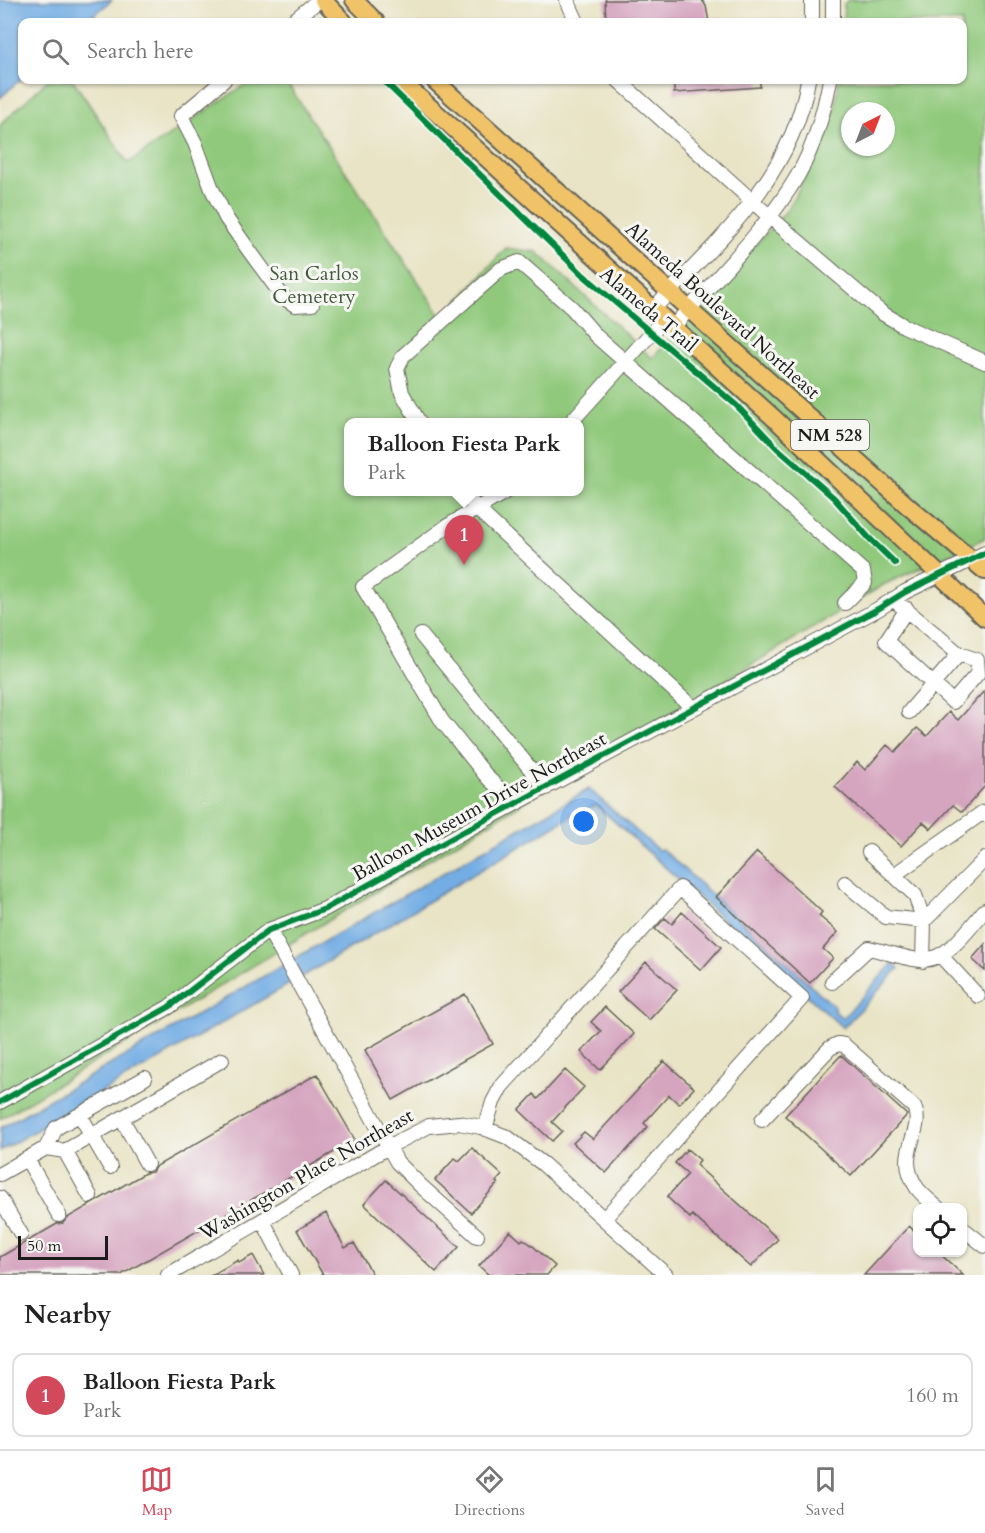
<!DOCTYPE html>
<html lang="en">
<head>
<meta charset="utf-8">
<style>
	body { margin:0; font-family:Cardo,serif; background:#f6f6f6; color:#222 }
	.controls { position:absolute; right:18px; bottom:18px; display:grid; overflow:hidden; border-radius:12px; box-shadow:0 2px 4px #0004 }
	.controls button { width:54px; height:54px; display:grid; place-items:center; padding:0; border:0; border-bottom:2px solid #e0e0e0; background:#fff; color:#222; font:30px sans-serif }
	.compass { position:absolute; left:841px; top:102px; width:54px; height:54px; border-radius:50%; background:#fff; box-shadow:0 2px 4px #0004; rotate:42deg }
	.scale { position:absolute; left:18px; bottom:15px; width:90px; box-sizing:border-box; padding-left:6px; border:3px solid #1c1c1c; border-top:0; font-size:16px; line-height:21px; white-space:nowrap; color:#1c1c1c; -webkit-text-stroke:4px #f6f6f2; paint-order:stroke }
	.you { position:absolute; left:584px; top:822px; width:21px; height:21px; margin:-15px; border:4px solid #fff; border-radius:50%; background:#1a73e8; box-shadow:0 0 0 9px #1a73e833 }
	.badge { display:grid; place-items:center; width:39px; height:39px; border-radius:50%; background:#d1495b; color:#fff; font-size:20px; font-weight:700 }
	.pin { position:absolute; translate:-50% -50px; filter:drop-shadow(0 2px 3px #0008) }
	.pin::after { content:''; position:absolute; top:32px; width:21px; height:18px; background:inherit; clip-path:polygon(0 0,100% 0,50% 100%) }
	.popup { position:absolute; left:344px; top:418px; width:240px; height:78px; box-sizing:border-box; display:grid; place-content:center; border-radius:12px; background:#fff; filter:drop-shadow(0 2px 4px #0005); font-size:20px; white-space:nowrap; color:#767676 }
	.popup b { font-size:22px; color:#222 }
	.popup::after { content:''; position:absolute; left:50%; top:100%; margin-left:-12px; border:12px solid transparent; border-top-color:#fff }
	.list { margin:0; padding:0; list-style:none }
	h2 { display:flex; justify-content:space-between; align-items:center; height:78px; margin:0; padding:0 24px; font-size:26px }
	h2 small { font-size:20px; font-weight:400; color:#767676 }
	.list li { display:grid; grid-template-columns:39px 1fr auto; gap:18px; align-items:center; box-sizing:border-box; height:84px; margin:0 12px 12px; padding:0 12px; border:2px solid #e0e0e0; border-radius:12px }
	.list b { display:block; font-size:22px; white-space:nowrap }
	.list p { margin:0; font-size:20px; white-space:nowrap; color:#767676 }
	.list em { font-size:20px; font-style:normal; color:#767676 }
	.icon { flex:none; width:33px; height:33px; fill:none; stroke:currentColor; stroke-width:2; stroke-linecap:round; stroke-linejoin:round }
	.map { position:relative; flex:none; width:985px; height:1275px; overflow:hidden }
	.search { position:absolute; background:#fff; box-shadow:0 2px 4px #0004; left:18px; right:18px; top:18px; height:66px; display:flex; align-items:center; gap:15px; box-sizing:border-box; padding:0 21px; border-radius:12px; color:#767676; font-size:22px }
	.sheet { height:174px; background:#fff }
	nav { display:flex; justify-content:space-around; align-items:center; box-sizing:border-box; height:84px; border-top:2px solid #e0e0e0; background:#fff; font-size:16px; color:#767676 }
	nav a { display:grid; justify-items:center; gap:3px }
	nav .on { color:#d1495b }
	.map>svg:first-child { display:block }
</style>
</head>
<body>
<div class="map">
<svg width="985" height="1275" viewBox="0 0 985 1275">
	<rect width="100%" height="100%" fill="#f6f6f2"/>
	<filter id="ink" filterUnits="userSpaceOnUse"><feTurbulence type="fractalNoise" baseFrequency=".0167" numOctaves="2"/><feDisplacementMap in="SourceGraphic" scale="12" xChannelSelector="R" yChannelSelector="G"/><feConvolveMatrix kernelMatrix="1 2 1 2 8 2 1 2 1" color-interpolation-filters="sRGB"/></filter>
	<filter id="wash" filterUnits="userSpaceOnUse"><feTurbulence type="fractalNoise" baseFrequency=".008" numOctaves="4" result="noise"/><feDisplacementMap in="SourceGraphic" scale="24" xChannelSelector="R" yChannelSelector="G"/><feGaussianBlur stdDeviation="1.35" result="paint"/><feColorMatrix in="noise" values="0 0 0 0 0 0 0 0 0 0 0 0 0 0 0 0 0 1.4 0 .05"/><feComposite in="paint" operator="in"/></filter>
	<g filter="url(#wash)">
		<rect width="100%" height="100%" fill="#e9e4c6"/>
		<path fill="#90c97c" stroke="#56724c" stroke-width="1.5" fill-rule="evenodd" d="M848,0H985V538L885,584L0,1119V125L48,80H73L128,163L252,80H285L441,316L439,322L506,248L537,252L652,358L788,209L818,153L835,107L839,80H962V22H843L844,4ZM850,111H886V147H850ZM348,422H580V492H348Z"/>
		<path fill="#73ade4" stroke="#486480" stroke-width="1.5" d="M0,0H112L86,22H22V78L0,98Z
			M589,789L658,850L662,849L835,1007L833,1010L843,1018L893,963L899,968L843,1028L596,805L573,815L305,975L0,1151V1128Z"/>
		<g id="blocks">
			<path fill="#d5a4bf" d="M605,0H702L706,6L709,22H606Z
				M674,80H760V87L674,93Z
				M985,690V786L962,812L953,805L931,829L923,822L901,846L835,787L857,762L865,770L887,745L895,752L917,728L927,736L949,712L958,720Z
				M757,852L822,912L819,916L838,932L823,949L833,958L810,983L716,897Z
				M682,912L721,947L701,970L655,929L665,918L672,924Z
				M985,944V971L972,959Z
				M646,962L677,990L649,1020L618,992Z
				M465,994L493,1044L393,1100L365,1050Z
				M605,1007L634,1034L600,1070L581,1052L601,1031L591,1022Z
				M841,1055L907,1115L851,1176L785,1116Z
				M664,1061L694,1088L679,1104L669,1095L644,1123L648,1127L606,1173L573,1143L584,1132L593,1139Z
				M565,1070L584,1087L552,1122L562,1131L552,1141L519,1110L534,1094L538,1099Z
				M317,1074L355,1140L121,1275H0V1257L57,1224L63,1223L67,1218L145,1173L152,1172L155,1167Z
				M472,1148L502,1175L496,1182L498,1183L471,1213L435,1180L455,1158L459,1161Z
				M687,1149L700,1160L696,1165L778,1239L751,1267L692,1215L690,1218L667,1197L688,1174L675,1163Z
				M386,1180L459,1247L436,1272L364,1204Z
				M326,1213L345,1248L354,1243L373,1275H323L297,1230Z
				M909,1226L918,1234V1252H938L963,1275H864Z
				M510,1231L521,1241L523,1239L533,1246L555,1266L547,1275H489L479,1266Z
				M253,1255L264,1275H212L238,1260L239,1263Z"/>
		</g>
	</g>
	<g filter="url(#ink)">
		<use href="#blocks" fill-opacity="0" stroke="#646258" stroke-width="1.5"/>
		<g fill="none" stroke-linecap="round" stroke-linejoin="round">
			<defs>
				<path id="minor" d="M567,0L577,22
					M292,22L319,0
					M812,22V0
					M833,22V0
					M224,80L181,116L195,143L212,189L226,218L248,249L283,297L295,305L312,304
					M618,80L770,217L882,313L904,326L985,362
					M653,309C717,242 793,176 808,80
					M673,327C715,279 766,230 798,175C815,145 824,112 830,80
					M419,422L402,393L397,368L403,356L501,269L519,262L572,308L596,336L863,571L865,583L845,603
					M571,422L664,319
					M464,492L475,507L693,708
					M505,492L446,527L363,587L442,721L488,778L515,804
					M893,599L959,654L977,660L978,673L953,702L886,641L907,609
					M421,635L546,788
					M909,712L959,654
					M894,875L982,813L985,815
					M845,883L886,917L924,921L915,895L869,852
					M269,930L397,1162L421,1186L477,1236
					M940,955L978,996
					M923,961L924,921L985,859
					M832,982L869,948C883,951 912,961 924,960C950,958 969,928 985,910
					M0,1102L169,1007L269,930L325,909L472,827L878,609L905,592L985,553
					M80,1115L110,1167
					M122,1119L147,1164
					M762,1120L830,1048L838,1044L844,1045L914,1107C926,1132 893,1153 917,1188C922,1195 931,1202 938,1208
					M485,1129L493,1102L501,1087L680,888L802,998L604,1219
					M46,1148L65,1151L222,1060
					M65,1151L90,1196
					M27,1159L59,1215
					M0,1174L46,1148L56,1128L145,1078
					M0,1198L21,1234
					M263,1221L291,1275
					M962,1228L985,1246
					M168,1275L390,1146L429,1126L459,1123L481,1127L507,1137L543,1164L666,1275"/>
				<path id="major" d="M323,0L344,22
					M354,0L376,22
					M400,80L776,420L985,618
					M434,80L909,507L985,571"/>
			</defs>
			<use href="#minor" stroke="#646258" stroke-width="16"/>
			<use href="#major" stroke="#646258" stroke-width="20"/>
			<use href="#minor" stroke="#fff" stroke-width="14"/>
			<use href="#major" stroke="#f1c369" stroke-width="16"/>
			<defs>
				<path id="cycleway" d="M383,80L582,274L736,405L777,448L834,498L869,538L895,563
					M0,1102L169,1007L269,930L325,909L472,827L878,609L905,592L985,553"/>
			</defs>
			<use href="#cycleway" stroke="#f6f6f2" stroke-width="10"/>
			<use href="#cycleway" stroke="#00873e" stroke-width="6"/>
		</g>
	</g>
	<g text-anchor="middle" stroke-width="6" stroke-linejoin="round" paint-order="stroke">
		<rect fill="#f6f6f2" stroke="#5d5d5c" stroke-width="1.5" x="791" y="420" width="78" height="30" rx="4.5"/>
		<g font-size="18" font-weight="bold" fill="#1c1c1c">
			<text x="830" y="441">NM 528</text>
		</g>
		<g font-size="20" fill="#45593e" stroke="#f6f6f2">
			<text x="314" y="280">San Carlos<tspan x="314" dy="23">Cemetery</tspan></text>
		</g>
		<g font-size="20" fill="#1c1c1c" stroke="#f6f6f2">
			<text transform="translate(649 309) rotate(40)" y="7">Alameda Trail</text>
			<text transform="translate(723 310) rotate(42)" y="7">Alameda Boulevard Northeast</text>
			<text transform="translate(479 806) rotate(-29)" y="7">Balloon Museum Drive Northeast</text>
			<text transform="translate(306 1174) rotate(-30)" y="7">Washington Place Northeast</text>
		</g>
	</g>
</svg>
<div class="controls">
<button><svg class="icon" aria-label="locate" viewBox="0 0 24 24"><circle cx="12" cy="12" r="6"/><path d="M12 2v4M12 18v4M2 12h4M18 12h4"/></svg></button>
</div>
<svg class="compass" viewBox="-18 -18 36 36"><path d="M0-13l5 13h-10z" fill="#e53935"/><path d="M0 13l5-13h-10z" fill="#767676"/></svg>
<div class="scale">50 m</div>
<div class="you"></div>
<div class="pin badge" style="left:464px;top:565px">1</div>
<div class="popup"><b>Balloon Fiesta Park</b>Park</div>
<div class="search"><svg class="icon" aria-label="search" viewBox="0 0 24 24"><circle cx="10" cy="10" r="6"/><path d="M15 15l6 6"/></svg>Search here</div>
</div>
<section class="sheet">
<h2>Nearby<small></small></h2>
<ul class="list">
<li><span class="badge">1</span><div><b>Balloon Fiesta Park</b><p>Park</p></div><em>160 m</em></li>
</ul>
</section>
<nav>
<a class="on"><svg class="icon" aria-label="map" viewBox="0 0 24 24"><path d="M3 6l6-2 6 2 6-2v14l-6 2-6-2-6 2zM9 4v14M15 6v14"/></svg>Map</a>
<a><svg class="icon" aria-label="directions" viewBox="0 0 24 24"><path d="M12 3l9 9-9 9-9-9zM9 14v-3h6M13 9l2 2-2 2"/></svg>Directions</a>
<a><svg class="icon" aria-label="saved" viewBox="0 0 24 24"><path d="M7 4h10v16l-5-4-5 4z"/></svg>Saved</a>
</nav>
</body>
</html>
